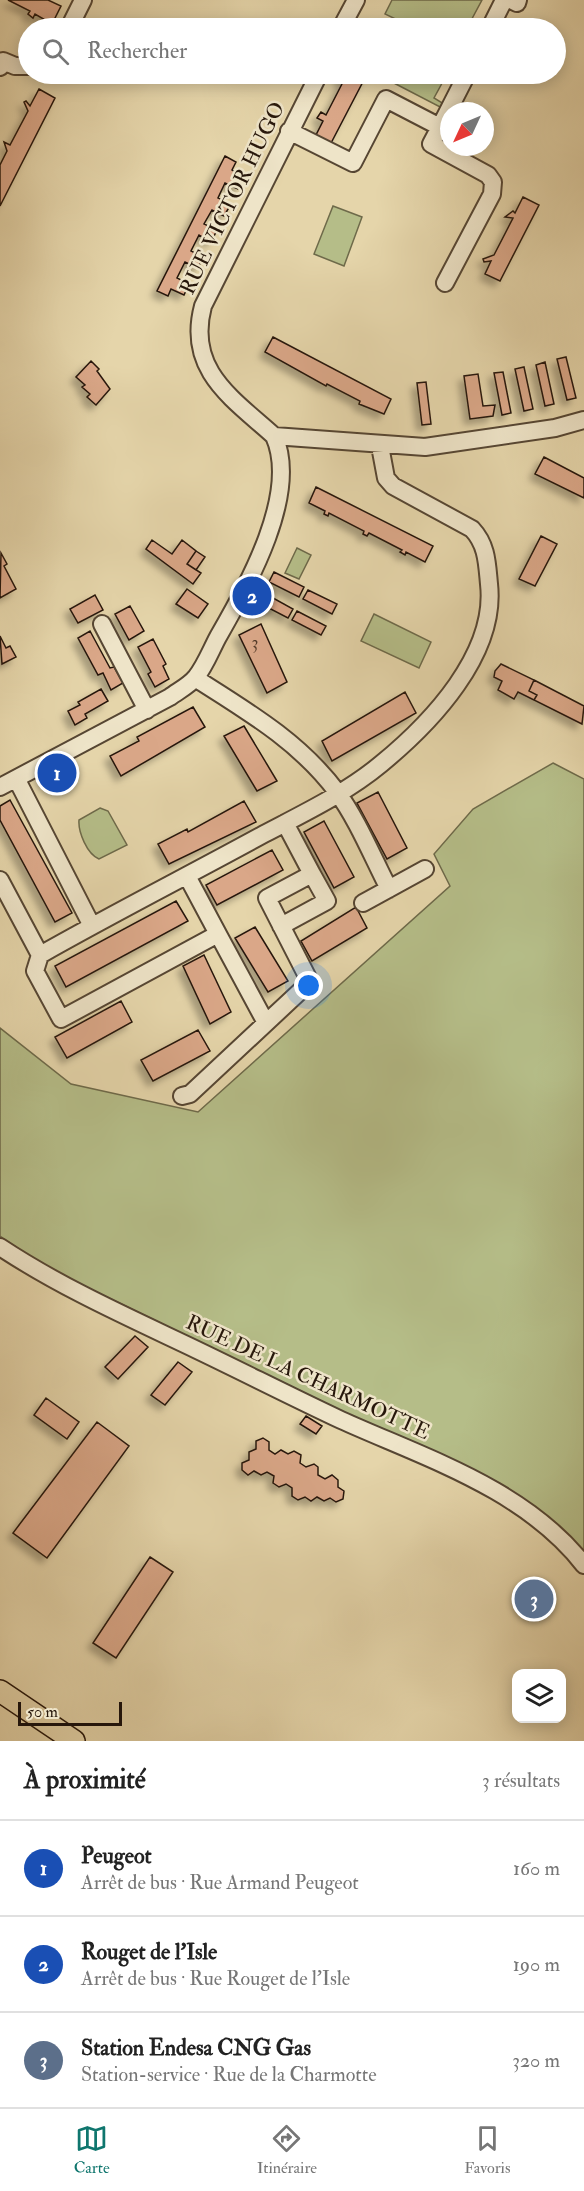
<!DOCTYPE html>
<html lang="fr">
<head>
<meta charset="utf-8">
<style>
	body { margin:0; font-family:"IM FELL Double Pica",serif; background:#f2f2f2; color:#222 }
	.controls { position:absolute; right:18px; bottom:18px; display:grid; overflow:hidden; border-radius:12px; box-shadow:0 3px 15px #0003 }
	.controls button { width:54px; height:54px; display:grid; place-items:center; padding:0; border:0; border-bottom:2px solid #e0e0e0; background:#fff; color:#222; font:30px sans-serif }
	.compass { position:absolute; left:440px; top:102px; width:54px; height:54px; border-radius:50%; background:#fff; box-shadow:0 3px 15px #0003; rotate:226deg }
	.scale { position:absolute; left:18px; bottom:15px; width:104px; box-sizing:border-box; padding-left:6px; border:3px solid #27170b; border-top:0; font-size:16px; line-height:21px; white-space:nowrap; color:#27170b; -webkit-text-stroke:4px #eee4c8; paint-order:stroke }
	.you { position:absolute; left:309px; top:986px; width:21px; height:21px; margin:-15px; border:4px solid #fff; border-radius:50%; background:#1a73e8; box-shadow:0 0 0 9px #1a73e833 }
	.badge { display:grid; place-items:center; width:39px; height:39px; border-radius:50%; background:#0f766e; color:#fff; font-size:20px; font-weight:700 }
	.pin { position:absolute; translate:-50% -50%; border:3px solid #fff; box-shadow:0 2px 6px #0006 }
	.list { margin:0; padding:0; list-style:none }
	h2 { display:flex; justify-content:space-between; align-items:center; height:78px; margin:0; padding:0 24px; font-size:26px }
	h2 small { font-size:20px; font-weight:400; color:#767676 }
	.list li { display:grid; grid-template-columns:39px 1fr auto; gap:18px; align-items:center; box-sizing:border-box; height:96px; padding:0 24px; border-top:2px solid #e0e0e0 }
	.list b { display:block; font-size:22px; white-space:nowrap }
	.list p { margin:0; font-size:20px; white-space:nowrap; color:#767676 }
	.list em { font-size:20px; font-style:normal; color:#767676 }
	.icon { flex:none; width:33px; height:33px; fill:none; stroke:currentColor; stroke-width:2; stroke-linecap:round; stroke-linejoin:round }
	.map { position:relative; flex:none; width:584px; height:1741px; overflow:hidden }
	.search { position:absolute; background:#fff; box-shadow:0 3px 15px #0003; left:18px; right:18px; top:18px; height:66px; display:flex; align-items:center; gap:15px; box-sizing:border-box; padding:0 21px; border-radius:33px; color:#767676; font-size:22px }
	.sheet { height:366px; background:#fff }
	nav { display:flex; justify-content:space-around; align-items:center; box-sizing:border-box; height:84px; border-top:2px solid #e0e0e0; background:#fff; font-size:16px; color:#767676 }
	nav a { display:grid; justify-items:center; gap:3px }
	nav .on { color:#0f766e }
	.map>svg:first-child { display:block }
</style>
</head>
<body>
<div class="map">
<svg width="584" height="1741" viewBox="0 0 584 1741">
	<defs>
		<filter id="shadow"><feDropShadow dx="-5.5" dy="5.5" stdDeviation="3" flood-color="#0004"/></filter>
	</defs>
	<rect width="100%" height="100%" fill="#e5d5aa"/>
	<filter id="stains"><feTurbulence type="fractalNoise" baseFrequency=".00333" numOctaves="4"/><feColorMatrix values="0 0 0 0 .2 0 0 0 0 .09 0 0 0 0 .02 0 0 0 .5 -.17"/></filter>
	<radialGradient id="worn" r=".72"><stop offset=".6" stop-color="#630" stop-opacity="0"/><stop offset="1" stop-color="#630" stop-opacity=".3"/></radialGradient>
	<path fill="#b5bd88" stroke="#6e6a4a" stroke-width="1.5" d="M392,0H482L467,28H414L385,14Z
		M386,74H447L434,98L444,104L442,108L392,82L393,78Z
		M333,206L362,217L344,266L314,254Z
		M297,548L311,555L299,579L285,573Z
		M374,614L431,642L419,668L361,641Z
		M553,763L584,779V1558L490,1483L43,1266L0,1236V1028L71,1084L198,1112L450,886L434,854L473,809Z
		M100,808L108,811L127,845L99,859C87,854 78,832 79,820Z"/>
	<path fill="#daa788" stroke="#27170b" stroke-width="1.5" filter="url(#shadow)" d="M8,0H48L61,6L52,24L35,14L33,18L28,14L30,11Z
		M375,20L390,28H370Z
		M340,74H367L330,145L315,137L323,121L317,118L321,112L326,115L344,80L338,78Z
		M39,89L55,98L0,206V165L7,151L4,142L10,145L28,111L24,102L26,101L30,106Z
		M225,156L236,162L232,170L244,177L238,189L225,183L218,198L231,204L224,216L212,210L204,224L217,230L211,242L199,235L191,251L203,257L198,268L185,262L177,278L189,284L184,295L171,289L168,296L157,291Z
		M523,197L539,205L500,281L485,274L491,261L484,262L483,259L494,255L513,218L505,217L513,211L515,213Z
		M273,337L391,399L384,414L359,404L360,401L327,384L326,386L265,352Z
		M566,357L576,398L567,400L557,359Z
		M91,361L99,369L97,371L110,389L96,405L87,397L90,394L82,387L85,385L76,377Z
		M545,362L554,404L545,406L536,365Z
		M524,367L533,409L524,411L515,369Z
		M503,372L511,413L502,415L494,373Z
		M478,374L483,406L495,405L493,416L470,419L464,376Z
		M426,382L431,424L422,425L417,383Z
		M544,457L584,478V498L535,474Z
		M316,487L433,546L425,562L406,552L405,555L400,552L402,550L369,533L367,536L363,534L364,531L329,513L328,516L324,514L325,511L309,503Z
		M541,536L557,544L535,586L519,579Z
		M152,540L172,554L182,540L196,551L187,564L201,573L193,584L146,549Z
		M196,551L205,557L196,570L187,564Z
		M1,553L7,564L4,566L16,589L0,598Z
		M274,572L304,587L299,597L269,582Z
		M187,589L208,604L198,618L176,604Z
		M308,590L337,604L332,614L303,599Z
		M264,593L293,609L288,618L259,603Z
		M95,595L103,610L78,623L70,609Z
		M130,606L144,631L129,640L115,614Z
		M297,611L326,626L321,635L292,620Z
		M261,624L287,682L267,693L239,635Z
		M90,631L110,668L114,667L123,683L111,690L103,673L98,675L78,638Z
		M0,636L6,648L10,646L16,657L2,664Z
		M153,639L166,664L163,666L169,679L155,687L148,674L151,672L138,647Z
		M501,664L534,680L529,691L537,695L534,700L518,692L514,699L498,690L502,681L494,677L495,671Z
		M534,680L584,706L582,724L534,700L537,695L529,691Z
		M101,689L108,701L85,714L87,718L75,725L68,711L80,705L78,702Z
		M405,692L416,713L332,761L322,741Z
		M193,707L205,727L121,776L110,756L139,741L137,737Z
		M244,726L277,781L257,791L224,736Z
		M378,792L407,848L387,859L357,803Z
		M10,800L72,913L55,922L0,820V806Z
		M244,801L256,822L169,864L158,844L187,829L188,832Z
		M324,821L354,877L334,888L304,832Z
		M272,850L283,870L217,905L206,885Z
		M176,901L188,921L66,987L55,966Z
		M356,907L367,928L312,961L301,941Z
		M255,927L288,981L268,992L235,938Z
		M204,955L231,1012L210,1024L183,966Z
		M121,1001L132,1022L67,1058L55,1037Z
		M198,1030L210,1051L153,1081L141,1060Z
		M135,1336L148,1347L118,1379L105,1367Z
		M178,1362L192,1372L165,1405L151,1395Z
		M46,1398L79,1422L67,1439L34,1415Z
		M306,1416L322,1426L316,1434L300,1424Z
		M97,1422L129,1446L47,1558L13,1533Z
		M263,1438L269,1442V1450L275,1454L281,1450L288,1454L294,1451L301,1455L300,1463L306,1467L314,1464L318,1467V1475L325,1479L332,1475L338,1480V1487L344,1491L343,1499L336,1502L330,1498L324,1501L317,1497L311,1501L305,1497L298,1500L292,1496V1488L286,1484L279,1487L273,1483L274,1476L267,1472L261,1475L254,1471L248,1475L242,1470V1463L249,1460V1452L256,1449V1441Z
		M150,1557L173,1572L116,1658L93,1643Z"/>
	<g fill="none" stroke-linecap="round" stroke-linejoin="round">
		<defs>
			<path id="minor" d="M511,0L517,3L518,0
				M69,28L83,0
				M341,28L356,0
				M490,28L504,0
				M0,67L3,61L15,66H28
				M319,74L203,306C186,370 232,398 274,436L425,447L555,428L584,420
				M440,127L431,144L488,175L493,182L492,194L445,283
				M289,131L353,163L386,99L440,127L467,74
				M102,624L147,710
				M195,678C247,711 300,742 337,792C357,819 373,858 389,889
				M17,780L92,926
				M0,787L170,697C178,691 190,685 196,677C205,666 211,650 218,637C247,586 300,494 274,436
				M187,876L218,934L61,1019L35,971L40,955C114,913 189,875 264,834C304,813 346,793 381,764C431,723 497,654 489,584C487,563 487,545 472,529L393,486L386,478L380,446
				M0,880L40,955
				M363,903L425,869
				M281,926L327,901L312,874
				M218,934L266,1023
				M182,1096L190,1094L310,982L267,898L312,874L285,823
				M0,1247C62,1288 130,1318 197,1350C245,1373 292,1397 341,1420C425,1458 525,1489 584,1565"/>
			<path id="major" d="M0,1691L74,1741"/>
		</defs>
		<use href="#minor" stroke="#564633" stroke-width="20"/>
		<use href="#major" stroke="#27170b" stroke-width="24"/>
		<use href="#minor" stroke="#eee4c8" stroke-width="16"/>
		<use href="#major" stroke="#e5d5aa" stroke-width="21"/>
	</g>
	<g text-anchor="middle" stroke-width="5" stroke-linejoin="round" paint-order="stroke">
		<g font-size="18" fill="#543b2a">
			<text x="255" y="648">3</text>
		</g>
		<g font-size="21" fill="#27170b" stroke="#eee4c8">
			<text transform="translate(232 198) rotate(-64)" y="7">RUE VICTOR HUGO</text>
			<text transform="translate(308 1377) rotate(25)" y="7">RUE DE LA CHARMOTTE</text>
		</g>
	</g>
	<rect width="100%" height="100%" filter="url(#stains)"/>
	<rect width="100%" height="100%" fill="url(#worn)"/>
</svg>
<div class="controls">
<button><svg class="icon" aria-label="layers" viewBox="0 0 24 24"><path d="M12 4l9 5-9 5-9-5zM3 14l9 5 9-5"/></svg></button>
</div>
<svg class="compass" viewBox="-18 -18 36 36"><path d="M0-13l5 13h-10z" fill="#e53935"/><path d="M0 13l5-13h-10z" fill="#767676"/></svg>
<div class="scale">50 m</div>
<div class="you"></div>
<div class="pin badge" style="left:57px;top:773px;background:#1a4fb4">1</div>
<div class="pin badge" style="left:252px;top:596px;background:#1a4fb4">2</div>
<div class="pin badge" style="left:534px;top:1599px;background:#5c6f8a">3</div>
<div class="search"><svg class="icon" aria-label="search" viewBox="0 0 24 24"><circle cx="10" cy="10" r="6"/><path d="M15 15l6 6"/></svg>Rechercher</div>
</div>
<section class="sheet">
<h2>À proximité<small>3 résultats</small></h2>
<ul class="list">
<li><span class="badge" style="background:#1a4fb4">1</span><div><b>Peugeot</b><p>Arrêt de bus · Rue Armand Peugeot</p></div><em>160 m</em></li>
<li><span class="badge" style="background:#1a4fb4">2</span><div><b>Rouget de l'Isle</b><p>Arrêt de bus · Rue Rouget de l'Isle</p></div><em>190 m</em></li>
<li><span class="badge" style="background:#5c6f8a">3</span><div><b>Station Endesa CNG Gas</b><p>Station-service · Rue de la Charmotte</p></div><em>320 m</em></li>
</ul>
</section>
<nav>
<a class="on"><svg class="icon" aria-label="map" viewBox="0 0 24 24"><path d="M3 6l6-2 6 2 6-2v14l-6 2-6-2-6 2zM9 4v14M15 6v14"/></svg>Carte</a>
<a><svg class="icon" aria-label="directions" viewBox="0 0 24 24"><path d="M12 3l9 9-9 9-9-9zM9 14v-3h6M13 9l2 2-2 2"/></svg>Itinéraire</a>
<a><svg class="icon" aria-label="saved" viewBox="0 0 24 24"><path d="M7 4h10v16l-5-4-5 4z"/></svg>Favoris</a>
</nav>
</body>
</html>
